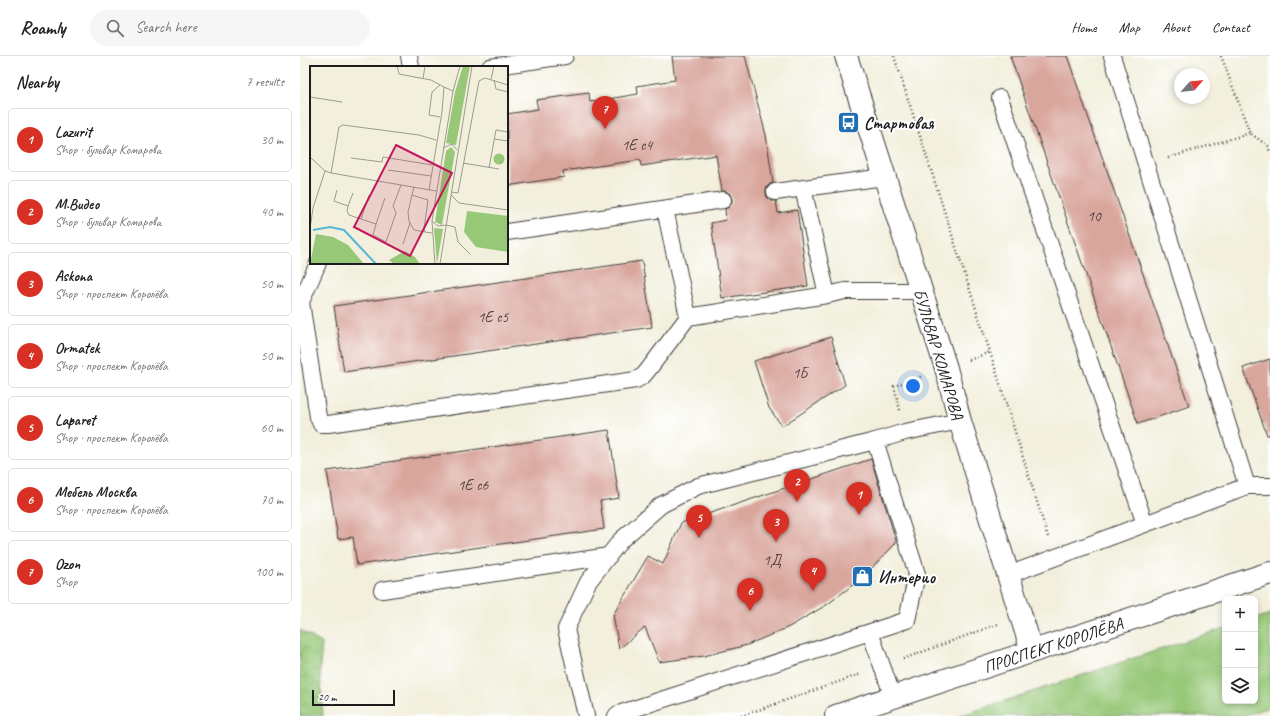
<!DOCTYPE html>
<html lang="en">
<head>
<meta charset="utf-8">
<style>
	body { margin:0; font-family:Caveat,sans-serif; background:#f6f6f6; color:#202124 }
	.controls { position:absolute; right:12px; bottom:12px; display:grid; overflow:hidden; border-radius:6px; box-shadow:0 2px 6px #0003 }
	.controls button { width:36px; height:36px; display:grid; place-items:center; padding:0; border:0; border-bottom:1px solid #e0e0e0; background:#fff; color:#202124; font:20px sans-serif }
	.compass { position:absolute; left:874px; top:12px; width:36px; height:36px; border-radius:50%; background:#fff; box-shadow:0 2px 6px #0003; rotate:63deg }
	.scale { position:absolute; left:12px; bottom:10px; width:83px; box-sizing:border-box; padding-left:4px; border:2px solid #1c1c1c; border-top:0; font-size:11px; line-height:14px; white-space:nowrap; color:#1c1c1c; -webkit-text-stroke:3px #fff; paint-order:stroke }
	.you { position:absolute; left:613px; top:330px; width:14px; height:14px; margin:-10px; border:3px solid #fff; border-radius:50%; background:#1a73e8; box-shadow:0 0 0 6px #1a73e833 }
	.badge { display:grid; place-items:center; width:26px; height:26px; border-radius:50%; background:#d93025; color:#fff; font-size:13px; font-weight:700 }
	.pin { position:absolute; translate:-50% -33px; filter:drop-shadow(0 1px 2px #0008) }
	.pin::after { content:''; position:absolute; top:21px; width:14px; height:12px; background:inherit; clip-path:polygon(0 0,100% 0,50% 100%) }
	.list { margin:0; padding:0; list-style:none }
	h2 { display:flex; justify-content:space-between; align-items:center; height:52px; margin:0; padding:0 16px; font-size:17px }
	h2 small { font-size:13px; font-weight:400; color:#757577 }
	.list li { display:grid; grid-template-columns:26px 1fr auto; gap:12px; align-items:center; box-sizing:border-box; height:64px; margin:0 8px 8px; padding:0 8px; border:1px solid #e0e0e0; border-radius:6px }
	.list b { display:block; font-size:15px; white-space:nowrap }
	.list p { margin:0; font-size:13px; white-space:nowrap; color:#757577 }
	.list em { font-size:13px; font-style:normal; color:#757577 }
	.icon { flex:none; width:22px; height:22px; fill:none; stroke:currentColor; stroke-width:2; stroke-linecap:round; stroke-linejoin:round }
	.map { position:relative; flex:none; width:970px; height:660px; overflow:hidden }
	header { display:flex; align-items:center; gap:24px; box-sizing:border-box; height:56px; padding:0 20px; background:#fff; border-bottom:1px solid #e0e0e0 }
	header strong { font-size:19px }
	nav { display:flex; gap:22px; margin-inline-start:auto; font-size:14px }
	.search { width:280px; height:36px; background:#f6f6f6; display:flex; align-items:center; gap:10px; box-sizing:border-box; padding:0 14px; border-radius:22px; color:#757577; font-size:15px }
	main { display:flex }
	aside { flex:1; background:#fff }
	.map>svg:first-child { display:block }
</style>
</head>
<body>
<header>
<strong>Roamly</strong>
<div class="search"><svg class="icon" aria-label="search" viewBox="0 0 24 24"><circle cx="10" cy="10" r="6"/><path d="M15 15l6 6"/></svg>Search here</div>
<nav><a>Home</a><a>Map</a><a>About</a><a>Contact</a></nav>
</header>
<main>
<aside>
<h2>Nearby<small>7 results</small></h2>
<ul class="list">
<li><span class="badge">1</span><div><b>Lazurit</b><p>Shop · бульвар Комарова</p></div><em>30 m</em></li>
<li><span class="badge">2</span><div><b>М.Видео</b><p>Shop · бульвар Комарова</p></div><em>40 m</em></li>
<li><span class="badge">3</span><div><b>Askona</b><p>Shop · проспект Королёва</p></div><em>50 m</em></li>
<li><span class="badge">4</span><div><b>Ormatek</b><p>Shop · проспект Королёва</p></div><em>50 m</em></li>
<li><span class="badge">5</span><div><b>Laparet</b><p>Shop · проспект Королёва</p></div><em>60 m</em></li>
<li><span class="badge">6</span><div><b>Мебель Москва</b><p>Shop · проспект Королёва</p></div><em>70 m</em></li>
<li><span class="badge">7</span><div><b>Ozon</b><p>Shop</p></div><em>100 m</em></li>
</ul>
</aside>
<div class="map">
<svg width="970" height="660" viewBox="0 0 970 660">
	<defs>
		<pattern id="wetland-marsh" width="20" height="14" patternUnits="userSpaceOnUse"><rect width="20" height="14" fill="#97c878"/><path d="M1 5h8M5 5V1M11 12h8M15 12V8" fill="none" stroke="#82ab67"/></pattern>
	</defs>
	<rect width="100%" height="100%" fill="#fff"/>
	<filter id="ink" filterUnits="userSpaceOnUse"><feTurbulence type="fractalNoise" baseFrequency=".025" numOctaves="2"/><feDisplacementMap in="SourceGraphic" scale="8" xChannelSelector="R" yChannelSelector="G"/><feConvolveMatrix kernelMatrix="1 2 1 2 8 2 1 2 1" color-interpolation-filters="sRGB"/></filter>
	<filter id="wash" filterUnits="userSpaceOnUse"><feTurbulence type="fractalNoise" baseFrequency=".012" numOctaves="4" result="noise"/><feDisplacementMap in="SourceGraphic" scale="16" xChannelSelector="R" yChannelSelector="G"/><feGaussianBlur stdDeviation="0.9" result="paint"/><feColorMatrix in="noise" values="0 0 0 0 0 0 0 0 0 0 0 0 0 0 0 0 0 1.4 0 .05"/><feComposite in="paint" operator="in"/></filter>
	<g filter="url(#wash)">
		<rect width="100%" height="100%" fill="#f2efdc"/>
		<path fill="#97c878" stroke="#5a724a" d="M970,558V651L942,660H659L925,572V645H955V563Z"/>
		<path fill="url(#wetland-marsh)" stroke="#5a724a" d="M0,574L22,587L20,612L23,660H0Z"/>
		<g id="blocks">
			<path fill="#d9a69c" d="M372,0H445L466,79L473,127L470,128L466,132V138L467,141L471,145H476L478,157L497,154L508,230L422,242L411,167L426,164L425,153L429,151L432,147V143L430,138L426,135H422L416,99L341,110L340,104L263,115L264,121L207,130V58L238,53L236,44L289,37L290,46L338,38L337,30L375,24Z
				M710,0H767L889,350L838,368Z
				M342,205L352,271L44,316L34,250Z
				M531,281L545,329L482,370L469,352L454,305Z
				M970,303V379H967L943,312Z
				M309,374L319,442L300,445L304,473L57,509L53,481L38,483L27,415Z
				M571,403L596,485L595,488L563,521L528,548L489,571L447,589L404,600L359,606L345,571L319,593L313,559L348,500L363,508L381,467Z"/>
		</g>
	</g>
	<g filter="url(#ink)">
		<use href="#blocks" fill-opacity="0" stroke="#3c3c39" stroke-width="1"/>
		<g fill="none" stroke-linecap="round" stroke-linejoin="round">
			<defs>
				<path id="lane" d="M109,0L111,11
					M812,0L947,430
					M190,11L265,0
					M700,42L845,468
					M503,132L527,239
					M475,136L584,121
					M365,153L388,261
					M207,176L423,144
					M18,207L1,246L18,361L21,368H28L336,324L343,320L348,314L388,261L527,239L545,235H621
					M708,519L947,430H970
					M82,534L309,500
					M570,576L593,641
					M286,660L266,573L288,526L321,484L361,449L398,430L575,385
					M316,660L318,658L607,564L617,518L575,385L605,376L660,365"/>
				<path id="secondary" d="M546,0L646,312L660,365L732,595"/>
				<path id="primary" d="M536,660L970,517"/>
			</defs>
			<use href="#lane" stroke="#3c3c39" stroke-width="18"/>
			<use href="#secondary" stroke="#3c3c39" stroke-width="24"/>
			<use href="#primary" stroke="#3c3c39" stroke-width="24"/>
			<path stroke="#3c3c39" stroke-width="2.5" stroke-dasharray="1 3" stroke-linecap="butt" d="M594,0L690,296L748,481
				M921,0L950,77L968,90L970,96
				M868,102L950,77
				M669,304L690,296
				M600,354L594,330L623,320
				M603,603L698,568
				M441,660L561,618"/>
			<use href="#lane" stroke="#fff" stroke-width="16"/>
			<use href="#secondary" stroke="#fff" stroke-width="22"/>
			<use href="#primary" stroke="#fff" stroke-width="22"/>
		</g>
	</g>
	<defs>
		<symbol id="bus-square" viewBox="-11 -11 22 22"><rect x="-9" y="-9" width="18" height="18" rx="4" fill="#1f6fb2" stroke="#fff"/><path d="M-5-6H5V4H4V6H2V4H-2V6H-4V4H-5ZM-3.5-4V0h7V-4ZM-3.5 1.2v1.5H-2V1.2ZM2 1.2v1.5H3.5V1.2Z" fill="#fff"/></symbol>
		<symbol id="shop-square" viewBox="-11 -11 22 22"><rect x="-9" y="-9" width="18" height="18" rx="4" fill="#1f6fb2" stroke="#fff"/><path d="M-5-2.5h2.3a2.7 3.5 0 0 1 5.4 0H5L5.5 6h-11ZM-1.5-2.5h3a1.5 2.3 0 0 0-3 0Z" fill="#fff"/></symbol>
	</defs>
	<g fill-rule="evenodd">
		<use href="#bus-square" x="536" y="54" width="25" height="25"/>
		<use href="#shop-square" x="550" y="508" width="25" height="25"/>
	</g>
	<g text-anchor="middle" stroke-width="4" stroke-linejoin="round" paint-order="stroke">
		<g font-size="15" fill="#4b3e3c">
			<text x="337" y="94">1Е с4</text>
			<text x="794" y="165">10</text>
			<text x="193" y="266">1Е с5</text>
			<text x="500" y="322">1Б</text>
			<text x="173" y="434">1Е с6</text>
			<text x="472" y="509">1Д</text>
		</g>
		<g font-size="17" font-weight="bold" fill="#1c1c1c" stroke="#fff" text-anchor="start">
			<text x="564" y="73">Стартовая</text>
			<text x="578" y="527">Интерио</text>
		</g>
		<g font-size="17" fill="#1c1c1c" stroke="#fff">
			<text transform="translate(639 298) rotate(73)" y="6">БУЛЬВАР КОМАРОВА</text>
			<text transform="translate(753 589) rotate(-18)" y="6">ПРОСПЕКТ КОРОЛЁВА</text>
		</g>
	</g>
	<g transform="translate(10 10)">
		<rect width="198" height="198" fill="#f2efdc"/>
		<path d="M153,0H160L146,79L136,77L145,26ZM141,81L145,86L132,159L125,156L136,85ZM183.5 93a5.5 5.5 0 1 1 11 0a5.5 5.5 0 1 1-11 0ZM157,145L198,150V186L166,181L154,166ZM124,162L133,163L127,198Z" fill="#97c878"/>
		<path d="M6,168L23,171L38,179L54,198H0ZM95,185L105,191L110,198H84L79,194Z" fill="#97c878"/>
		<path fill="none" stroke="#57b6d5" stroke-width="2" d="M3,164L20,161L34,164L66,198"/>
		<path fill="none" stroke="#9c9b8f" stroke-width="1" d="M87,0L89,8L121,14L134,21M113,13L115,0M181,13L184,0M184,14L186,23L198,26M0,31L32,36M130,51L119,49L122,26L130,19M184,73L198,75M133,82L142,78L147,84M0,91L15,105L21,107L126,125M41,92L72,96L73,91L122,99M153,97L189,103M179,102L186,64L198,66M78,104L121,110M21,107L29,61L33,59L109,69L126,74M104,121L102,129L118,134L114,163L115,166L122,167M27,124L24,135L38,140L43,127M119,124L132,46L134,21L143,25M141,126L148,127L169,15L175,12L198,19M59,129L51,153L66,158L75,132M102,129L98,146L99,155L104,164L115,166M141,129L149,137L198,144M38,140L37,145L39,149L51,153M122,155L128,160L136,159M66,158L63,169L76,176L86,147L83,140L91,119M136,159L145,161L148,176L160,188M0,163L3,142L15,105M93,178L100,157M125,198L122,155L143,25L150,0M130,198L162,0"/>
		<path fill="#c2185b" fill-opacity="0.15" stroke="#c2185b" stroke-width="2" d="M86,79L142,107L100,190L44,161Z"/>
		<rect width="198" height="198" fill="none" stroke="#1c1c1c" stroke-width="2"/>
	</g>
</svg>
<div class="controls">
<button>+</button>
<button>−</button>
<button><svg class="icon" aria-label="layers" viewBox="0 0 24 24"><path d="M12 4l9 5-9 5-9-5zM3 14l9 5 9-5"/></svg></button>
</div>
<svg class="compass" viewBox="-18 -18 36 36"><path d="M0-13l5 13h-10z" fill="#e53935"/><path d="M0 13l5-13h-10z" fill="#757577"/></svg>
<div class="scale">20 m</div>
<div class="you"></div>
<div class="pin badge" style="left:559px;top:459px">1</div>
<div class="pin badge" style="left:497px;top:446px">2</div>
<div class="pin badge" style="left:476px;top:486px">3</div>
<div class="pin badge" style="left:513px;top:535px">4</div>
<div class="pin badge" style="left:399px;top:482px">5</div>
<div class="pin badge" style="left:450px;top:555px">6</div>
<div class="pin badge" style="left:305px;top:73px">7</div>
</div>
</main>
</body>
</html>
